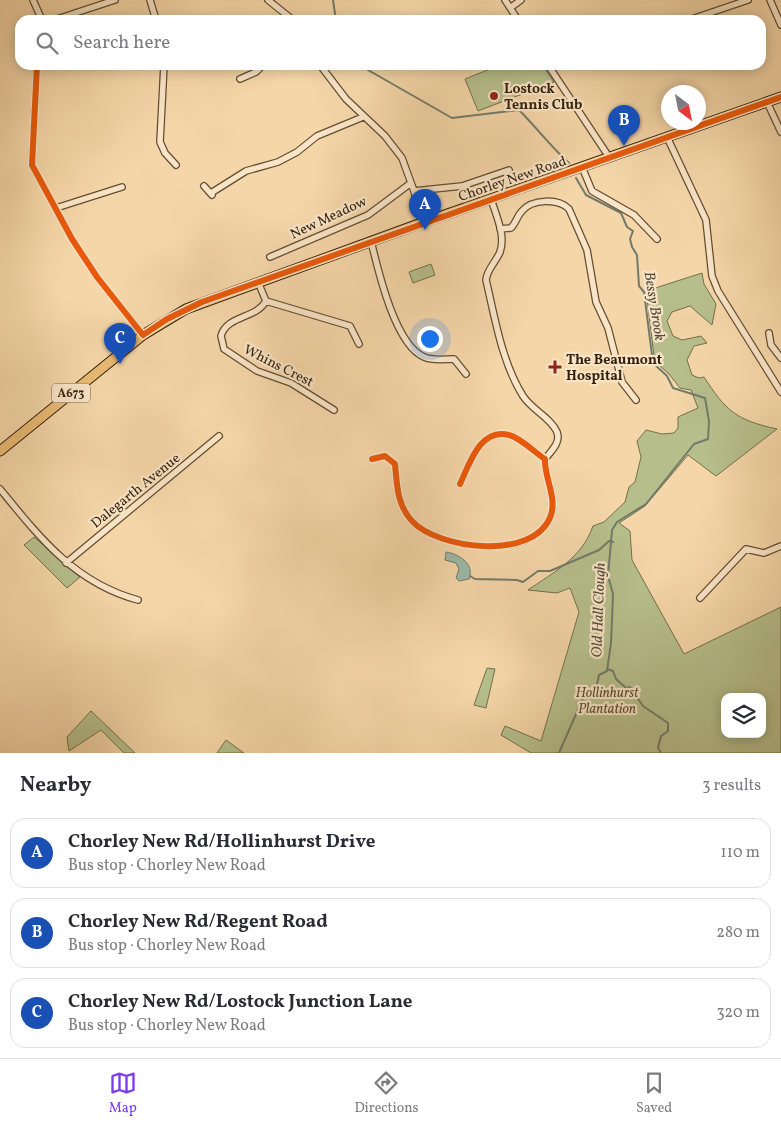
<!DOCTYPE html>
<html lang="en">
<head>
<meta charset="utf-8">
<style>
	body { margin:0; font-family:Vollkorn,serif; background:#f2f2f3; color:#2b2b33 }
	.controls { position:absolute; right:15px; bottom:15px; display:grid; overflow:hidden; border-radius:10px; box-shadow:0 2px 12px #0003 }
	.controls button { width:45px; height:45px; display:grid; place-items:center; padding:0; border:0; border-bottom:1px solid #e1e1e2; background:#fff; color:#2b2b33; font:25px sans-serif }
	.compass { position:absolute; left:661px; top:85px; width:45px; height:45px; border-radius:50%; background:#fff; box-shadow:0 2px 12px #0003; rotate:148deg }
	.you { position:absolute; left:429px; top:338px; width:18px; height:18px; margin:-12px; border:4px solid #fff; border-radius:50%; background:#1a73e8; box-shadow:0 0 0 8px #1a73e833 }
	.badge { display:grid; place-items:center; width:32px; height:32px; border-radius:50%; background:#7c3aed; color:#fff; font-size:16px; font-weight:700 }
	.pin { position:absolute; translate:-50% -41px; filter:drop-shadow(0 1px 2px #0008) }
	.pin::after { content:''; position:absolute; top:26px; width:18px; height:15px; background:inherit; clip-path:polygon(0 0,100% 0,50% 100%) }
	.list { margin:0; padding:0; list-style:none }
	h2 { display:flex; justify-content:space-between; align-items:center; height:65px; margin:0; padding:0 20px; font-size:21px }
	h2 small { font-size:16px; font-weight:400; color:#7c7c81 }
	.list li { display:grid; grid-template-columns:32px 1fr auto; gap:15px; align-items:center; box-sizing:border-box; height:70px; margin:0 10px 10px; padding:0 10px; border:1px solid #e1e1e2; border-radius:15px }
	.list b { display:block; font-size:19px; white-space:nowrap }
	.list p { margin:0; font-size:16px; white-space:nowrap; color:#7c7c81 }
	.list em { font-size:16px; font-style:normal; color:#7c7c81 }
	.icon { flex:none; width:28px; height:28px; fill:none; stroke:currentColor; stroke-width:2; stroke-linecap:round; stroke-linejoin:round }
	.map { position:relative; flex:none; width:781px; height:753px; overflow:hidden }
	.search { position:absolute; background:#fff; box-shadow:0 2px 12px #0003; left:15px; right:15px; top:15px; height:55px; display:flex; align-items:center; gap:12px; box-sizing:border-box; padding:0 18px; border-radius:15px; color:#7c7c81; font-size:19px }
	.sheet { height:305px; background:#fff }
	nav { display:flex; justify-content:space-around; align-items:center; box-sizing:border-box; height:70px; border-top:1px solid #e1e1e2; background:#fff; font-size:14px; color:#7c7c81 }
	nav a { display:grid; justify-items:center; gap:2px }
	nav .on { color:#7c3aed }
	.map>svg:first-child { display:block }
</style>
</head>
<body>
<div class="map">
<svg width="781" height="753" viewBox="0 0 781 753">
	<rect width="100%" height="100%" fill="#f5d6a8"/>
	<filter id="stains"><feTurbulence type="fractalNoise" baseFrequency=".004" numOctaves="4"/><feColorMatrix values="0 0 0 0 .2 0 0 0 0 .09 0 0 0 0 .02 0 0 0 .5 -.17"/></filter>
	<radialGradient id="worn" r=".72"><stop offset=".6" stop-color="#630" stop-opacity="0"/><stop offset="1" stop-color="#630" stop-opacity=".3"/></radialGradient>
	<path fill="#b6bf8c" stroke="#746f4c" fill-rule="evenodd" d="M500,65H542L554,82L478,111L465,79Z
		M431,264L435,275L413,283L409,272Z
		M702,273L704,284L716,304L712,325L690,306L672,312L667,321L673,336L682,340L701,336L707,343L694,346L687,360L692,375L699,378L704,377C726,411 736,420 777,429L716,476L688,455L645,506L619,523L630,531L632,560L684,654L781,607V753H531L501,735L505,726L541,741L579,612L570,588L557,593L528,590C554,572 582,558 593,526L604,522L625,502L629,487L635,482L641,457L637,441L646,430L662,434L674,433L678,428V417L698,408L691,390L680,388L669,374L660,366L654,356L646,291ZM725,697H762V734H725Z
		M34,537L80,577L67,588L24,545Z
		M487,668L495,669L486,708L474,705Z
		M91,711L135,753H124L101,730L69,751L67,737Z
		M226,740L244,753H217Z"/>
	<path fill="#9cb9a9" stroke="#727b6a" d="M446,552C459,554 475,564 469,579L459,581L456,578L459,569L456,563L445,560Z"/>
	<g fill="none" stroke-linecap="round" stroke-linejoin="round">
		<path stroke="#727b6a" stroke-width="2" d="M333,0L336,20
			M365,65L368,70L452,118L519,110C537,128 551,147 569,163
			M470,576L475,579L517,580L523,582L538,571H550L599,550L609,541L613,542
			M607,669L613,671L616,679L626,688L630,687L643,706L668,723V731L661,736L658,748L661,753
			M559,753L584,696L596,689L599,675L607,671L611,643L613,594L608,576L612,530L617,522L646,504L694,444L708,439L709,421L705,398L673,388L667,376L653,363L644,292L639,286L637,255L632,247L630,239L633,231L627,227L621,213L586,195L576,178"/>
		<defs>
			<path id="minor" d="M33,0L42,20
				M150,0L156,20
				M268,0L293,20
				M505,0L518,20
				M770,0L781,25
				M510,8L521,0
				M54,20L115,0
				M689,20L748,0
				M37,65L32,165L72,239L97,277L143,335
				M164,65L160,142L165,153L176,165
				M320,65L346,99L385,136L402,158L414,191L422,222
				M548,65L609,157
				M240,79L256,72L263,65
				M767,102L781,132
				M667,137L706,220L712,276L718,291L781,392
				M582,167L592,191L634,215L657,239
				M204,186L212,195
				M414,191L462,186L509,170
				M211,193L246,171L278,162L297,152L317,136L363,117
				M491,199C496,215 506,236 500,252C496,262 487,269 486,280C495,318 502,363 523,396C532,410 551,418 557,432C561,443 551,451 545,459
				M56,208L122,187
				M500,229L511,228C516,223 517,216 522,211C532,199 558,198 569,209L587,250L596,302L608,328L622,382L636,400
				M371,241C378,270 395,345 424,357C433,361 444,359 454,359L466,374
				M270,257L368,215L411,183
				M258,282L266,301L350,326L359,344
				M266,301C256,319 227,315 221,336L224,349L257,371L291,383L334,410
				M769,333L771,345L781,358
				M372,459L385,456L395,464C397,485 397,505 412,521C437,549 535,562 551,515C557,497 544,477 545,459C534,452 521,438 509,435C480,427 469,465 460,484
				M0,489C40,538 75,583 138,600
				M66,563L219,436
				M700,598L746,549L764,553L781,546"/>
			<path id="trunk" d="M0,451L143,335L186,309L416,225L781,97"/>
		</defs>
		<use href="#minor" stroke="#644d32" stroke-width="8"/>
		<use href="#trunk" stroke="#331f0b" stroke-width="11"/>
		<use href="#minor" stroke="#f8e4c6" stroke-width="5.5"/>
		<use href="#trunk" stroke="#eabb74" stroke-width="9"/>
		<defs>
			<path id="cycleway" d="M37,65L32,165L72,239L97,277L143,335L167,319L202,302L781,97
				M372,459L385,456L395,464C397,485 397,505 412,521C437,549 535,562 551,515C557,497 544,477 545,459C534,452 521,438 509,435C480,427 469,465 460,484"/>
		</defs>
		<use href="#cycleway" stroke="#f8e4c6" stroke-width="9"/>
		<use href="#cycleway" stroke="#e8590c" stroke-width="6"/>
	</g>
	<g fill="#8f2418" stroke="#f8e4c6" stroke-width="2">
		<circle cx="494" cy="96" r="5"/>
		<path d="M552.5 359.5h5v5h5v5h-5v5h-5v-5h-5v-5h5z"/>
	</g>
	<g text-anchor="middle" stroke-width="4.5" stroke-linejoin="round" paint-order="stroke">
		<rect fill="#f8e4c6" stroke="#6e5a43" stroke-width="1" x="52" y="383.5" width="38" height="19" rx="4"/>
		<g font-size="12" font-weight="bold" fill="#331f0b">
			<text x="71" y="397">A673</text>
		</g>
		<g font-size="14" font-weight="bold" fill="#331f0b" stroke="#f8e4c6" text-anchor="start">
			<text x="504" y="93">Lostock<tspan x="504" dy="16">Tennis Club</tspan></text>
			<text x="566" y="364">The Beaumont<tspan x="566" dy="16">Hospital</tspan></text>
		</g>
		<g font-size="14" fill="#331f0b" stroke="#f8e4c6">
			<text transform="translate(512 178) rotate(-19)" y="5">Chorley New Road</text>
			<text transform="translate(328 217) rotate(-25)" y="5">New Meadow</text>
			<text transform="translate(279 365) rotate(27)" y="5">Whins Crest</text>
			<text transform="translate(135 490) rotate(-39)" y="5">Dalegarth Avenue</text>
		</g>
		<g font-size="14" font-style="italic" fill="#5a4f32" stroke="#f8e4c6">
			<text x="607" y="697">Hollinhurst<tspan x="607" dy="16">Plantation</tspan></text>
		</g>
		<g font-size="15" font-style="italic" fill="#524d3a" stroke="#f8e4c6">
			<text transform="translate(655 306) rotate(81)" y="5">Bessy Brook</text>
			<text transform="translate(598 610) rotate(-88)" y="5">Old Hall Clough</text>
		</g>
	</g>
	<rect width="100%" height="100%" filter="url(#stains)"/>
	<rect width="100%" height="100%" fill="url(#worn)"/>
</svg>
<div class="controls">
<button><svg class="icon" aria-label="layers" viewBox="0 0 24 24"><path d="M12 4l9 5-9 5-9-5zM3 14l9 5 9-5"/></svg></button>
</div>
<svg class="compass" viewBox="-18 -18 36 36"><path d="M0-13l5 13h-10z" fill="#e53935"/><path d="M0 13l5-13h-10z" fill="#7c7c81"/></svg>
<div class="you"></div>
<div class="pin badge" style="left:425px;top:230px;background:#1a4fb4">A</div>
<div class="pin badge" style="left:624px;top:146px;background:#1a4fb4">B</div>
<div class="pin badge" style="left:120px;top:364px;background:#1a4fb4">C</div>
<div class="search"><svg class="icon" aria-label="search" viewBox="0 0 24 24"><circle cx="10" cy="10" r="6"/><path d="M15 15l6 6"/></svg>Search here</div>
</div>
<section class="sheet">
<h2>Nearby<small>3 results</small></h2>
<ul class="list">
<li><span class="badge" style="background:#1a4fb4">A</span><div><b>Chorley New Rd/Hollinhurst Drive</b><p>Bus stop · Chorley New Road</p></div><em>110 m</em></li>
<li><span class="badge" style="background:#1a4fb4">B</span><div><b>Chorley New Rd/Regent Road</b><p>Bus stop · Chorley New Road</p></div><em>280 m</em></li>
<li><span class="badge" style="background:#1a4fb4">C</span><div><b>Chorley New Rd/Lostock Junction Lane</b><p>Bus stop · Chorley New Road</p></div><em>320 m</em></li>
</ul>
</section>
<nav>
<a class="on"><svg class="icon" aria-label="map" viewBox="0 0 24 24"><path d="M3 6l6-2 6 2 6-2v14l-6 2-6-2-6 2zM9 4v14M15 6v14"/></svg>Map</a>
<a><svg class="icon" aria-label="directions" viewBox="0 0 24 24"><path d="M12 3l9 9-9 9-9-9zM9 14v-3h6M13 9l2 2-2 2"/></svg>Directions</a>
<a><svg class="icon" aria-label="saved" viewBox="0 0 24 24"><path d="M7 4h10v16l-5-4-5 4z"/></svg>Saved</a>
</nav>
</body>
</html>
